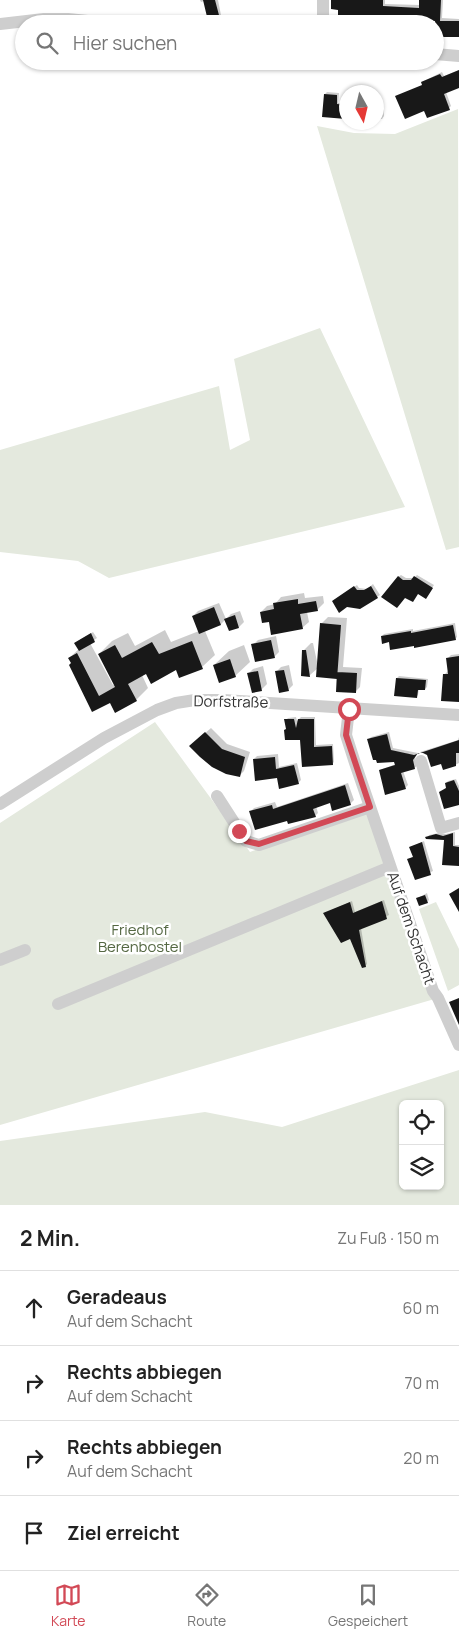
<!DOCTYPE html>
<html lang="de">
<head>
<meta charset="utf-8">
<style>
	body { margin:0; font-family:Manrope,sans-serif; background:#f2f2f2; color:#222 }
	.controls { position:absolute; right:15px; bottom:15px; display:grid; overflow:hidden; border-radius:8px; box-shadow:0 1px 4px #0004 }
	.controls button { width:45px; height:45px; display:grid; place-items:center; padding:0; border:0; border-bottom:1px solid #e0e0e0; background:#fff; color:#222; font:25px sans-serif }
	.compass { position:absolute; left:339px; top:85px; width:45px; height:45px; border-radius:50%; background:#fff; box-shadow:0 1px 4px #0004; rotate:172deg }
	.stop { position:absolute; width:15px; height:15px; margin:-11px; border:4px solid #d24956; border-radius:50%; background:#fff }
	.stop.end { background:#d24956; border-color:#fff; box-shadow:0 1px 5px #0008 }
	.list { margin:0; padding:0; list-style:none }
	h2 { display:flex; justify-content:space-between; align-items:center; height:65px; margin:0; padding:0 20px; font-size:21px }
	h2 small { font-size:16px; font-weight:400; color:#767676 }
	.list li { display:grid; grid-template-columns:32px 1fr auto; gap:15px; align-items:center; box-sizing:border-box; height:75px; padding:0 20px; border-top:1px solid #e0e0e0 }
	.list b { display:block; font-size:19px; white-space:nowrap }
	.list p { margin:0; font-size:16px; white-space:nowrap; color:#767676 }
	.list em { font-size:16px; font-style:normal; color:#767676 }
	.icon { flex:none; width:28px; height:28px; fill:none; stroke:currentColor; stroke-width:2; stroke-linecap:round; stroke-linejoin:round }
	.map { position:relative; flex:none; width:459px; height:1205px; overflow:hidden }
	.search { position:absolute; background:#fff; box-shadow:0 1px 4px #0004; left:15px; right:15px; top:15px; height:55px; display:flex; align-items:center; gap:12px; box-sizing:border-box; padding:0 18px; border-radius:28px; color:#767676; font-size:19px }
	.sheet { height:365px; background:#fff }
	nav { display:flex; justify-content:space-around; align-items:center; box-sizing:border-box; height:70px; border-top:1px solid #e0e0e0; background:#fff; font-size:14px; color:#767676 }
	nav a { display:grid; justify-items:center; gap:2px }
	nav .on { color:#d24956 }
	.map>svg:first-child { display:block }
</style>
</head>
<body>
<div class="map">
<svg width="459" height="1205" viewBox="0 0 459 1205">
	<rect width="100%" height="100%" fill="#fff"/>
	<path fill="#e4e9de" fill-rule="evenodd" d="M458,109L459,547L446,550L317,126L354,133L395,134Z
		M320,328L405,507L109,578L78,561L0,552V450L219,386L230,450L250,440L234,359Z
		M155,722L250,852L370,807L438,998L0,1125V823Z
		M436,902L459,949V985L448,991L419,909Z
		M459,1070V1205H0V1141L205,1112L282,1127ZM403,1104H440V1186H403Z"/>
	<path fill="#0003" d="M200,0H218L221,15L219,18L204,1L201,2Z
		M333,0H385V4L420,5V0H443L442,18L459,19V36L436,20L412,18L411,24H356V18L339,8Z
		M330,61H340V64L338,66L330,65Z
		M459,70V79L446,92L451,106L449,108L422,82L442,72L444,76Z
		M327,92L339,93L338,103H346V117L323,116L325,94Z
		M383,103L384,116L382,119H376V104Z
		M355,122H366L367,126L364,128H356Z
		M401,575L406,578H414L417,575L434,585L426,597L398,577Z
		M373,584L380,595L360,608L335,600L357,585L359,588L367,589Z
		M304,593L305,598L323,596L324,603L317,610L307,612L309,622L302,628L270,621L261,612L267,606L275,604L281,597Z
		M219,603L226,619L221,624L205,631L215,655L202,667L147,672L142,675L148,688L136,700L111,701L93,711L69,658L79,649L76,643L78,641L93,632L97,638L90,643L113,685L115,684L99,654L112,641L128,633L135,646L165,630L171,642L199,631L193,616L198,611Z
		M240,611L244,622L239,627L230,630L226,619L231,614Z
		M328,617L347,618L343,667L362,668L360,687L355,692L338,675L318,668L310,675H302L304,650L311,643H313L318,666L321,624Z
		M455,623L457,637L455,639L415,644L390,641L382,636L384,634L413,629V631Z
		M276,636L279,652L274,657L253,645L258,640Z
		M244,645L250,662L235,676L214,665L229,651Z
		M459,654V701L445,674L449,670L447,659L451,655Z
		M289,665L293,685L288,690L276,672L281,667Z
		M263,666L267,684L262,689L253,692L248,674L253,669Z
		M399,676L428,679L427,687L425,689L419,688L418,695L416,697L397,678Z
		M296,717L297,721L301,717H315L316,745L333,744L334,762L332,764L287,728L286,720L288,718Z
		M211,728L227,744L250,752L244,771L239,776L196,741Z
		M389,732L393,748L418,753L415,756L417,766L414,768L403,771L408,785L406,787L386,793L380,770L396,764L395,761L369,739L371,737Z
		M459,737V763L455,765L442,762L424,752H420L458,740Z
		M278,754L279,767L297,763L301,780L298,783L278,777L254,759L257,756Z
		M456,779L459,786V803L440,792L447,788L446,783L448,781Z
		M348,783L354,800L350,804L330,802L316,806L318,813L315,816L288,819L251,811L254,808L275,802L277,807Z
		M455,832V845H459V865L446,839L427,838L429,835L439,833L446,834Z
		M424,841L433,871L416,879L409,859L414,856L411,847Z
		M427,893L429,900L427,902L418,898Z
		M384,900L389,915L361,928L367,964L365,966L351,938L325,913L352,901L355,912Z"/>
	<path fill="#181818" d="M203,0H215L220,19L208,21Z
		M331,0H383V6L419,8V0H441L440,21H459V37H436L435,21L399,19L398,24H372V20L338,19V10L331,9Z
		M459,70V88L444,94L450,110L427,118L424,111L405,119L395,96L422,85L421,82L440,74L442,77Z
		M324,94L337,95V104L346,105V119L322,117Z
		M398,576L403,580H411L414,576L433,588L426,599L418,594L413,602L405,598L397,608L381,597Z
		M354,586L357,590H364L371,586L378,598L360,609L347,607L339,613L332,601Z
		M298,599V604L316,601L318,611L300,614L303,629L271,635L269,622L262,623L260,612L274,609L273,603Z
		M214,607L221,625L199,634L192,616Z
		M235,615L239,628L229,631L224,619Z
		M320,623L341,625L337,679L316,677Z
		M453,625L456,640L414,648V646L390,650L389,642L382,644L381,636L411,631V633Z
		M91,633L95,642L79,651L74,643Z
		M271,640L275,658L255,662L251,644Z
		M192,641L203,669L179,678L176,670L151,684L146,674L128,684L137,701L115,713L110,703L92,712L69,665L71,663L68,658L77,653L99,696L115,687L98,654L115,645L122,658L152,642L159,654Z
		M302,650H306L310,677L301,676Z
		M459,656V702L441,701L443,674H448L446,658Z
		M230,659L236,677L219,683L213,665Z
		M284,670L289,691L279,693L275,671Z
		M258,671L262,691L252,693L247,673Z
		M337,672L357,673L356,693L336,692Z
		M396,678L426,680L425,690H418L417,698L394,696Z
		M284,719H294L296,728L298,719H314V747L332,746L333,765L302,767L300,740H285L284,730L286,729Z
		M205,732L222,749L245,757L240,777L226,774L212,767L200,757L189,746Z
		M387,734L391,750L414,755L459,740V753H456V766L443,770L441,764L431,767L427,755L423,753H418L413,760L415,769L401,773L406,789L385,795L379,770L395,765L394,762L377,763L376,760H373L367,739Z
		M275,757L276,769L294,765L299,784L279,789L277,778L255,781L253,759Z
		M454,780L459,791V805L444,809L439,792L446,788L445,783Z
		M345,785L351,805L332,811L330,803L313,809L316,817L288,824L287,821L255,830L249,811L272,805L273,809Z
		M453,833V846L459,847V866L442,865L444,840L426,839L425,837L436,834L443,836Z
		M422,842L431,875L415,880L407,859L413,857L409,847Z
		M459,888V912L449,894Z
		M425,895L428,903L419,906L416,898Z
		M382,901L387,919L359,930L366,967L362,968L350,939L341,943L323,913L350,902L353,913Z
		M459,998V1025L449,1002Z"/>
	<g fill="none" stroke-linecap="round" stroke-linejoin="round">
		<path stroke="#cecece" stroke-width="12" d="M323,0V24
			M0,24L44,19H68L117,24
			M435,54L459,56
			M349,709L346,735L355,763L433,991L438,998L459,1045
			M421,761L441,828L459,823
			M217,796L246,841L259,845L370,807
			M0,804L104,738L157,710L176,703L195,700H223L459,715
			M0,960L25,950
			M58,1004L390,867"/>
	</g>
	<g fill="none" stroke-linecap="round" stroke-linejoin="round">
		<path stroke="#d24956" stroke-width="6" d="M239,831L246,841L259,844L370,807L346,735L349,709"/>
	</g>
	<g text-anchor="middle" stroke-width="5" stroke-linejoin="round" paint-order="stroke">
		<g font-size="15" fill="#313131" stroke="#fff">
			<text transform="translate(231 702) rotate(1)" y="5">Dorfstraße</text>
			<text transform="translate(411 928) rotate(71)" y="5">Auf dem Schacht</text>
		</g>
		<g font-size="15" fill="#556843" stroke="#fff">
			<text x="140" y="935">Friedhof<tspan x="140" dy="17">Berenbostel</tspan></text>
		</g>
	</g>
</svg>
<div class="controls">
<button><svg class="icon" aria-label="locate" viewBox="0 0 24 24"><circle cx="12" cy="12" r="6"/><path d="M12 2v4M12 18v4M2 12h4M18 12h4"/></svg></button>
<button><svg class="icon" aria-label="layers" viewBox="0 0 24 24"><path d="M12 4l9 5-9 5-9-5zM3 14l9 5 9-5"/></svg></button>
</div>
<svg class="compass" viewBox="-18 -18 36 36"><path d="M0-13l5 13h-10z" fill="#e53935"/><path d="M0 13l5-13h-10z" fill="#767676"/></svg>
<div class="stop" style="left:349px;top:709px"></div>
<div class="stop end" style="left:239px;top:831px"></div>
<div class="search"><svg class="icon" aria-label="search" viewBox="0 0 24 24"><circle cx="10" cy="10" r="6"/><path d="M15 15l6 6"/></svg>Hier suchen</div>
</div>
<section class="sheet">
<h2>2 Min.<small>Zu Fuß · 150 m</small></h2>
<ul class="list">
<li><svg class="icon" aria-label="ahead" viewBox="0 0 24 24"><path d="M12 20V5M6 11l6-6 6 6"/></svg><div><b>Geradeaus</b><p>Auf dem Schacht</p></div><em>60 m</em></li>
<li><svg class="icon" aria-label="right" viewBox="0 0 24 24"><path d="M7 20v-9h11M14 6l5 5-5 5"/></svg><div><b>Rechts abbiegen</b><p>Auf dem Schacht</p></div><em>70 m</em></li>
<li><svg class="icon" aria-label="right" viewBox="0 0 24 24"><path d="M7 20v-9h11M14 6l5 5-5 5"/></svg><div><b>Rechts abbiegen</b><p>Auf dem Schacht</p></div><em>20 m</em></li>
<li><svg class="icon" aria-label="arrive" viewBox="0 0 24 24"><path d="M6 21V4h12l-3 4 3 4H6"/></svg><div><b>Ziel erreicht</b></div></li>
</ul>
</section>
<nav>
<a class="on"><svg class="icon" aria-label="map" viewBox="0 0 24 24"><path d="M3 6l6-2 6 2 6-2v14l-6 2-6-2-6 2zM9 4v14M15 6v14"/></svg>Karte</a>
<a><svg class="icon" aria-label="directions" viewBox="0 0 24 24"><path d="M12 3l9 9-9 9-9-9zM9 14v-3h6M13 9l2 2-2 2"/></svg>Route</a>
<a><svg class="icon" aria-label="saved" viewBox="0 0 24 24"><path d="M7 4h10v16l-5-4-5 4z"/></svg>Gespeichert</a>
</nav>
</body>
</html>
